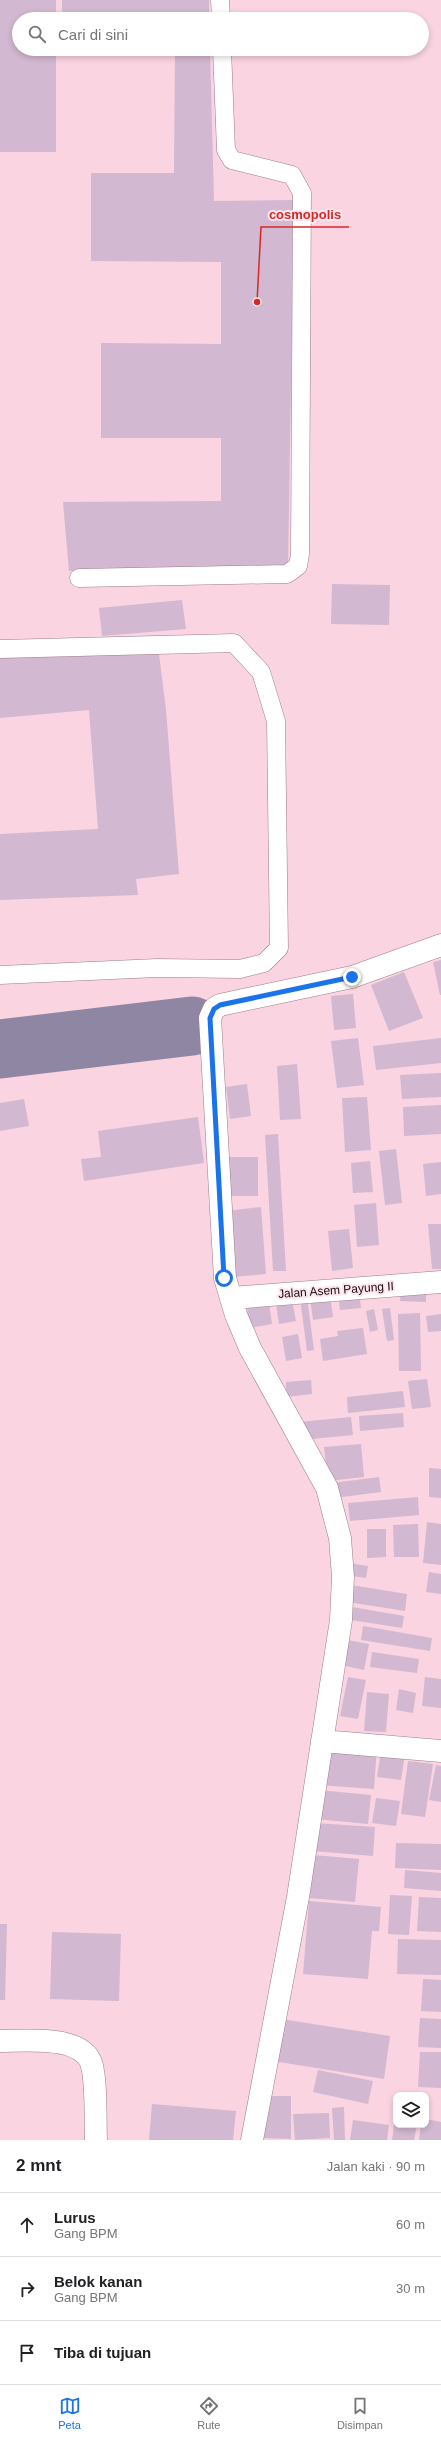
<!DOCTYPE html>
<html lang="id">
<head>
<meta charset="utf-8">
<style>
	body { margin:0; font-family:Arial,sans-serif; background:#f6f6f6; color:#202124 }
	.controls { position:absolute; right:12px; bottom:12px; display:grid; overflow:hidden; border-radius:8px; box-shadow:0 2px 6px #0003 }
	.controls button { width:36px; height:36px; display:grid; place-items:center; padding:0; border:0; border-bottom:1px solid #e0e0e0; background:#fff; color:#202124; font:20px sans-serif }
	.stop { position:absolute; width:12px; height:12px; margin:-9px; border:3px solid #1a73e8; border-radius:50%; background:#fff }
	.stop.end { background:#1a73e8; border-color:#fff; box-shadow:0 1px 4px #0008 }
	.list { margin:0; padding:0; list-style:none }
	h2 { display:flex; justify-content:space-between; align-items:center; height:52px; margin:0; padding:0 16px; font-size:17px }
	h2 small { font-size:13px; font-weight:400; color:#757577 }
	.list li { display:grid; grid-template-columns:26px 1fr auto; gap:12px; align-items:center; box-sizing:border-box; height:64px; padding:0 16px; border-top:1px solid #e0e0e0 }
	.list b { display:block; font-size:15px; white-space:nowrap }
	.list p { margin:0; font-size:13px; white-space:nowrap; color:#757577 }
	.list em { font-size:13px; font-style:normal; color:#757577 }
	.icon { flex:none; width:22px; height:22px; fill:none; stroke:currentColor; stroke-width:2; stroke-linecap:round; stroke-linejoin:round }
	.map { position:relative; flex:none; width:441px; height:2140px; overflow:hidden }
	.search { position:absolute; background:#fff; box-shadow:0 2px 6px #0003; left:12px; right:12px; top:12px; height:44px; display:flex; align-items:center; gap:10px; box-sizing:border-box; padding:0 14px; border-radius:22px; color:#757577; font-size:15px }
	.sheet { height:244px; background:#fff }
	nav { display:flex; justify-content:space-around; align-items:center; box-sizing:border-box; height:56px; border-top:1px solid #e0e0e0; background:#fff; font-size:11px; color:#757577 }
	nav a { display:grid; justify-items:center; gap:2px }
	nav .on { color:#1a73e8 }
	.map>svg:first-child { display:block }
</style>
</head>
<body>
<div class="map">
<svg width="441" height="2140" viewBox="0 0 441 2140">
	<rect width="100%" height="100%" fill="#fad4e0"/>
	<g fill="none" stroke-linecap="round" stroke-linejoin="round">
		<path stroke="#8e86a3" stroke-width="59" d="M0,1049L192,1026"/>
	</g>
	<path fill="#d2b8d0" d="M0,0H56V19H19V49H56V152H0Z
		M62,0H209V19H62Z
		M175,49H210L214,201L294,200L288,568L69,571L63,502L221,501V438H101V343L221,344V262L91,261V173H174Z
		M332,584L390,585L389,625L331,624Z
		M182,600L186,629L102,636L99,608Z
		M159,654L166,710L179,874L136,879L138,895L0,900V834L98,829L89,710L0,718V656Z
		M441,960V995H440L433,962Z
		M404,972L423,1018L389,1031L371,985Z
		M353,994L356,1028L334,1030L331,996Z
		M358,1038L364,1085L337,1088L331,1041Z
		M441,1038V1063L376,1070L373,1046Z
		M297,1064L301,1119L280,1120L277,1066Z
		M441,1073V1097L402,1099L400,1075Z
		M247,1084L251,1116L230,1119L226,1087Z
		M367,1097L371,1150L345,1152L342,1098Z
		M24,1099L29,1126L0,1131V1103Z
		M441,1105V1134L404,1136L403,1107Z
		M198,1117L204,1163L84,1181L81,1159L101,1157L98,1131Z
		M278,1134L286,1271H273L265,1135Z
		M396,1149L402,1203L385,1205L379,1151Z
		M225,1157H258V1196H225Z
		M370,1161L373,1192L353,1193L351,1163Z
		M441,1162V1194L426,1196L423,1164Z
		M376,1203L379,1245L357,1247L354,1205Z
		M261,1207L266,1274L232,1277L226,1211Z
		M428,1224H441V1269H432Z
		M349,1229L353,1268L332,1271L328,1231Z
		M401,1289L426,1290V1302L400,1301Z
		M359,1292L361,1308L340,1310L338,1295Z
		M291,1295L296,1321L279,1324L275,1297Z
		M330,1295L333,1317L313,1320L310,1298Z
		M268,1296L272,1324L250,1328L246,1300Z
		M307,1297L314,1350L307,1351L300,1298Z
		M390,1308L394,1340L387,1341L382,1309Z
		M374,1309L378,1330L370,1332L366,1311Z
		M420,1313L421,1371H399L398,1314Z
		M441,1314V1331L428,1332L426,1316Z
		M363,1328L367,1354L323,1361L320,1339L338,1336L337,1331Z
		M298,1334L302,1358L286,1361L282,1337Z
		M427,1379L431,1407L412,1409L408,1381Z
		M311,1380L312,1394L286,1397V1382Z
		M403,1391L405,1407L348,1413L347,1397Z
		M403,1413L404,1427L360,1431L359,1416Z
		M351,1417L353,1435L301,1440L299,1422Z
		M361,1444L364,1477L328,1481L324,1447Z
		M429,1468L441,1469V1498L429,1497Z
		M379,1477L381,1492L334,1498L332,1483Z
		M418,1497L419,1515L350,1521L348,1503Z
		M427,1522L441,1524V1565L423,1563Z
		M418,1524L419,1557H394L393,1525Z
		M367,1529H386V1557L367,1558Z
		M348,1563L368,1566L366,1578L346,1575Z
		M429,1572L441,1574V1594L426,1592Z
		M351,1585L407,1594L405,1611L348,1602Z
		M352,1607L404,1616L402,1628L351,1620Z
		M363,1626L432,1638L430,1651L361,1640Z
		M342,1639L369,1644L364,1670L337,1664Z
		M372,1652L419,1659L417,1673L370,1667Z
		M348,1677L366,1680L358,1719L340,1716Z
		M425,1677L441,1679V1708L422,1706Z
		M399,1689L416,1693L413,1713L396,1710Z
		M367,1692L389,1694L386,1732L364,1731Z
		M321,1742L377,1746L374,1789L318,1785Z
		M381,1751L405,1755L401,1780L377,1777Z
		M408,1761L433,1764L425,1817L401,1814Z
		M436,1765L441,1766V1802L429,1800Z
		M319,1790L371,1795L368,1824L316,1819Z
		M376,1798L400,1801L396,1826L372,1823Z
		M315,1823L375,1827L373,1856L312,1851Z
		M396,1843L441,1844V1870L395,1868Z
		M313,1855L359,1859L355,1902L309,1898Z
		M405,1870L441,1873V1891L404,1888Z
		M390,1895L412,1896L409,1935L388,1934Z
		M419,1897L441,1898V1932L417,1931Z
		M309,1901L381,1907L379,1931H372L368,1979L303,1974Z
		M0,1924H7L5,2000H0Z
		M52,1932L121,1934L119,2001L50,1999Z
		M398,1939L441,1940V1975L397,1974Z
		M423,1979L441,1980V2012L421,2011Z
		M420,2018L441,2019V2048L418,2047Z
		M281,2019L390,2036L384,2079L273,2061Z
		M420,2052H441V2088L418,2087Z
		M318,2070L373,2081L368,2104L313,2092Z
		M263,2096H291V2139L262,2138Z
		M152,2104L236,2111L233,2140H149Z
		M344,2107L345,2140H334L332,2108Z
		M329,2113L330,2138L295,2140L293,2114Z
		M395,2117L396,2125H417L414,2140H392Z
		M426,2119L441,2122V2140H419L421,2125H426Z
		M353,2120L389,2125L387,2140H350Z"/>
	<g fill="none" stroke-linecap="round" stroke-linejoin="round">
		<defs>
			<path id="service" d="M220,0L221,19
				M79,578L287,574L298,566L300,554L302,193L292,175L232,160L226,150L222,49
				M0,649L234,643L261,672L276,721L279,948L264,963L240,969L157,968L0,975"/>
			<path id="minor" d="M231,1298L441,1282
				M322,1741L441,1751
				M0,2041C24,2041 85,2034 92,2066C97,2086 95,2119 96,2140
				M252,2140L298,1897L341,1620L343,1577L340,1538L327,1488L250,1348L236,1315L225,1278L210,1018L214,1009L220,1005L352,977L441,945"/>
		</defs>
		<use href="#service" stroke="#9e7c87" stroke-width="19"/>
		<use href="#minor" stroke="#9e7c87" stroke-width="23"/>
		<use href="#service" stroke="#fff" stroke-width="18"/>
		<use href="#minor" stroke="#fff" stroke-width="22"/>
	</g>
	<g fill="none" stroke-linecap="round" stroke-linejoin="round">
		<path stroke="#1a73e8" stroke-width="5" d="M224,1278L210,1018L214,1009L220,1005L352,977"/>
	</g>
	<g text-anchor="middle" stroke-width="4" stroke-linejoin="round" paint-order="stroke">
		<g font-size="12" fill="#1a0e12" stroke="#fde6ed">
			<text transform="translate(336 1290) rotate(-4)" y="4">Jalan Asem Payung II</text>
		</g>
	</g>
	<path fill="none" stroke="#d62828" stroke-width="1.5" d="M257 302L261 227H349"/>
	<circle fill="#d62828" stroke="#fde6ed" stroke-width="1.5" cx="257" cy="302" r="4"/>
	<g font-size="13" text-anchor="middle" font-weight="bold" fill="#d62828" stroke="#fde6ed" stroke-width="4" stroke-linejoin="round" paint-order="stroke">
		<text x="305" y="219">cosmopolis</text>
	</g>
</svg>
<div class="controls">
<button><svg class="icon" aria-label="layers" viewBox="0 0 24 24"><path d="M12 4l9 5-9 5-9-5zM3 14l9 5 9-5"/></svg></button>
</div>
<div class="stop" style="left:224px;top:1278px"></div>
<div class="stop end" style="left:352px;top:977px"></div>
<div class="search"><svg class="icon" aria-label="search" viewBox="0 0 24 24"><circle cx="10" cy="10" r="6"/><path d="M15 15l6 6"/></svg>Cari di sini</div>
</div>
<section class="sheet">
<h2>2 mnt<small>Jalan kaki · 90 m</small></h2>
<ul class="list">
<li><svg class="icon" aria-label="ahead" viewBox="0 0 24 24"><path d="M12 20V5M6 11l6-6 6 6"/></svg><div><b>Lurus</b><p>Gang BPM</p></div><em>60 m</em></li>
<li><svg class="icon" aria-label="right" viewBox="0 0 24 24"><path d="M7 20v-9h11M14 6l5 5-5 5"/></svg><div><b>Belok kanan</b><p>Gang BPM</p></div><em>30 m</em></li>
<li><svg class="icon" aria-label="arrive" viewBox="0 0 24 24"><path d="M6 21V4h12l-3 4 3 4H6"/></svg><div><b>Tiba di tujuan</b></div></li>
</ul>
</section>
<nav>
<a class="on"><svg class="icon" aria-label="map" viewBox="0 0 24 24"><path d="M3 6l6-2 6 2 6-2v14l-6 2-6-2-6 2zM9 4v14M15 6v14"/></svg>Peta</a>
<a><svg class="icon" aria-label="directions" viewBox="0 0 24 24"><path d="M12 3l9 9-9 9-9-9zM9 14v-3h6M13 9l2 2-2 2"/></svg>Rute</a>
<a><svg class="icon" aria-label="saved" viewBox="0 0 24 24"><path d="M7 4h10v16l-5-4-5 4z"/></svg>Disimpan</a>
</nav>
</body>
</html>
